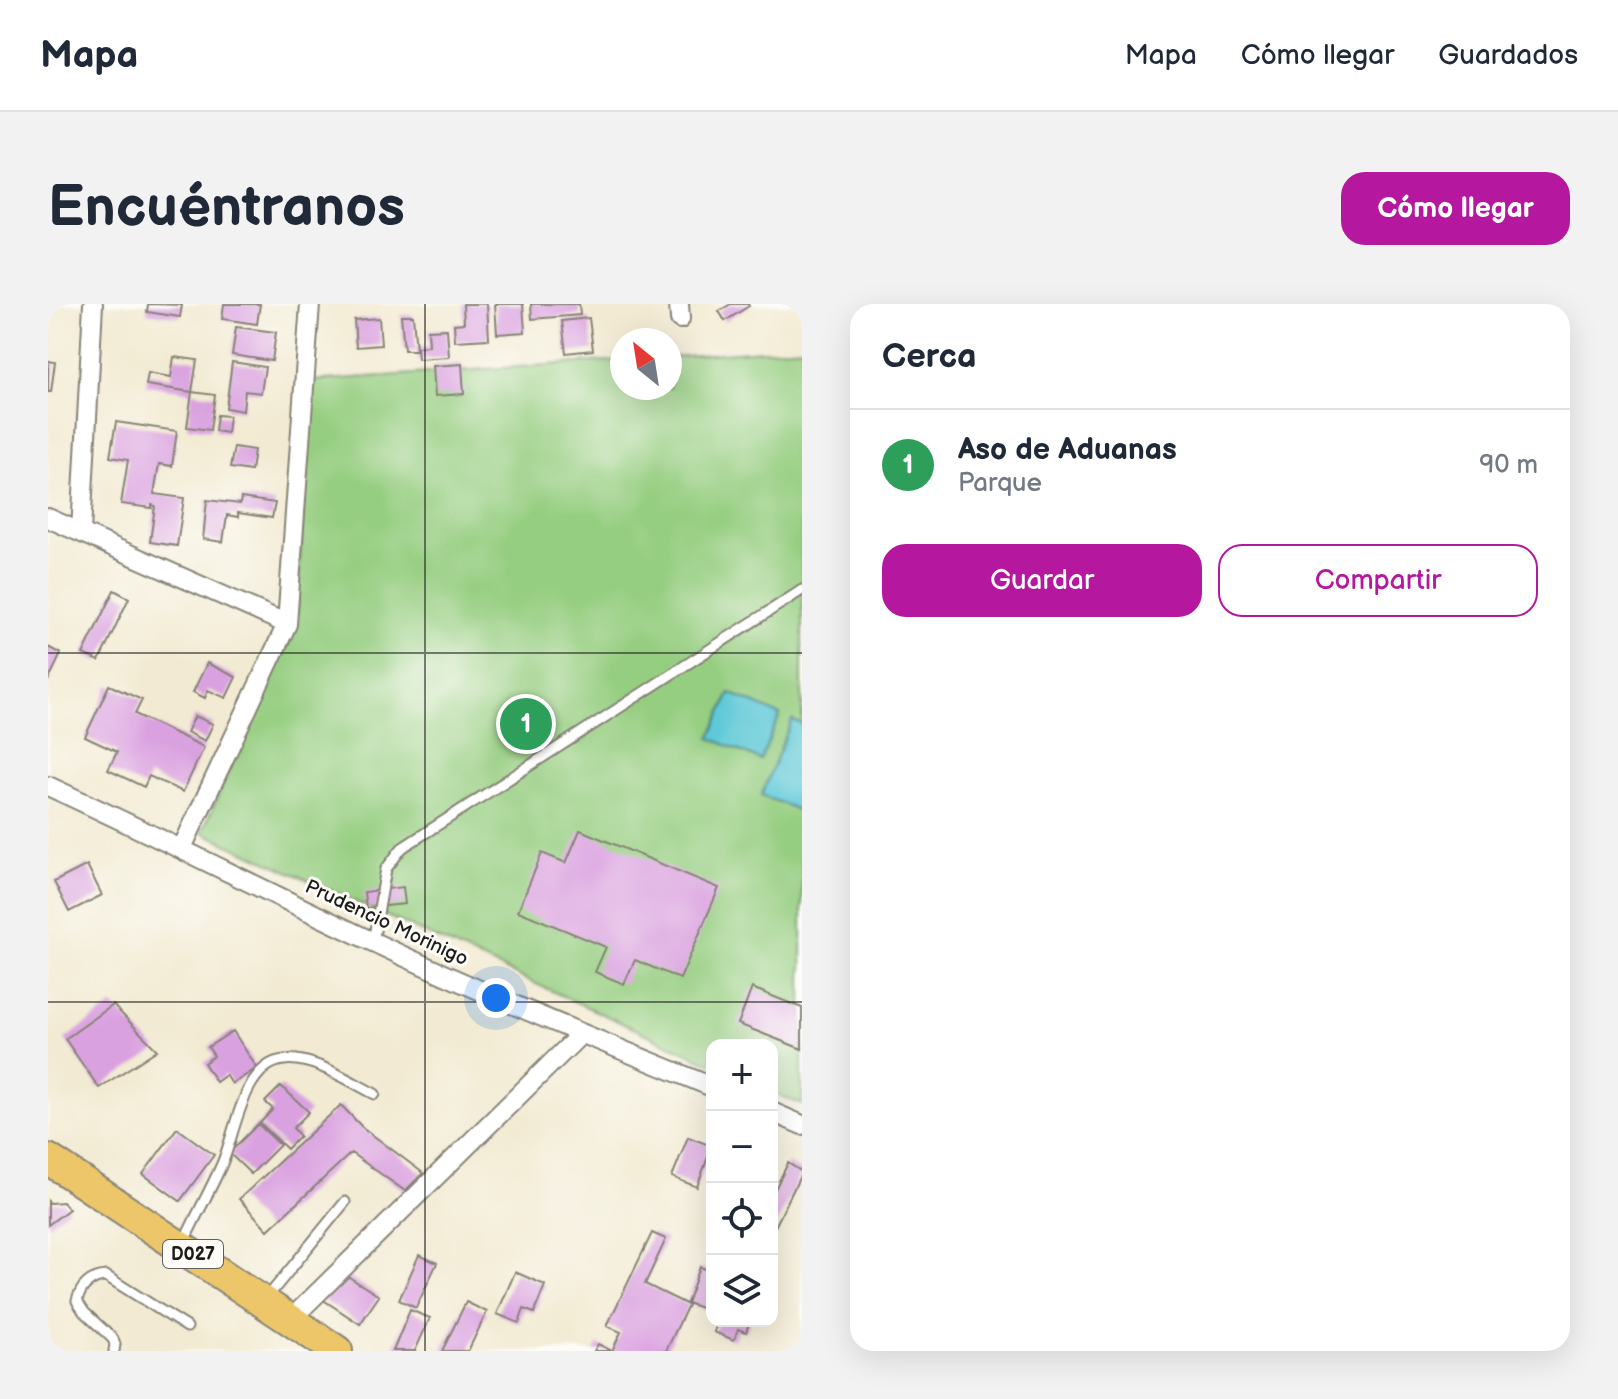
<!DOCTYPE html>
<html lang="es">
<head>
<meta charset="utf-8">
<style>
	body { margin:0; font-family:"Balsamiq Sans",sans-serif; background:#f2f2f3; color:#1f2937 }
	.controls { position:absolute; right:24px; bottom:24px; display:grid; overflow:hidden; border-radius:16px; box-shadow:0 8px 32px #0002 }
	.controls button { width:72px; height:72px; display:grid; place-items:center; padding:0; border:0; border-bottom:2px solid #e0e1e3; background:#fff; color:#1f2937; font:40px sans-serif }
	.compass { position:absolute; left:562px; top:24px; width:72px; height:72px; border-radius:50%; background:#fff; box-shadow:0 8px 32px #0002; rotate:330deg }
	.you { position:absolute; left:448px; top:694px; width:28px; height:28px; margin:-20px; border:6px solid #fff; border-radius:50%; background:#1a73e8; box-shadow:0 0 0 12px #1a73e833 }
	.badge { display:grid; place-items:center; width:52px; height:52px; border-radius:50%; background:#b5179e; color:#fff; font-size:26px; font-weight:700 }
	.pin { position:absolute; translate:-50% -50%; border:4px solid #fff; box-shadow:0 2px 8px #0006 }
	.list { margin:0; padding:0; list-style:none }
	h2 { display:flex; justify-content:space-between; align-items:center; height:104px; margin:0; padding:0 32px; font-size:34px }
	h2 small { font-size:26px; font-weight:400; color:#747a83 }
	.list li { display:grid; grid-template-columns:52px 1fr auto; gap:24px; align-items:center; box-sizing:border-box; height:112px; padding:0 32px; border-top:2px solid #e0e1e3 }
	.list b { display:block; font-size:30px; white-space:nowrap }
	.list p { margin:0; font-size:26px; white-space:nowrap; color:#747a83 }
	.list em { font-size:26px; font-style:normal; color:#747a83 }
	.actions { display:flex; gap:16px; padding:24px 32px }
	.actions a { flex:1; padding:18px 0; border:2px solid #b5179e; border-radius:24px; text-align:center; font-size:28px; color:#b5179e }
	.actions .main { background:#b5179e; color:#fff }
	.icon { flex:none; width:44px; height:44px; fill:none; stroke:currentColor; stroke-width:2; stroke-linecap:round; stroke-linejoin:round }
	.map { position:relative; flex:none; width:754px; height:1047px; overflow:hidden; border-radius:24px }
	header { display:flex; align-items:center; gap:48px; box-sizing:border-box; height:112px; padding:0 40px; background:#fff; border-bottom:2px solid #e0e1e3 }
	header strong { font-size:38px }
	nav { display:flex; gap:44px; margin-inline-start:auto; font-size:28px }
	.intro { display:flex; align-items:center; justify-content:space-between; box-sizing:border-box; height:192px; padding:0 48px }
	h1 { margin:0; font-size:56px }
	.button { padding:20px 36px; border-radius:24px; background:#b5179e; color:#fff; font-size:28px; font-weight:700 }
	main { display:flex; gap:48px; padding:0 48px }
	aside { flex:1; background:#fff; border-radius:24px; box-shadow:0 8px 32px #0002 }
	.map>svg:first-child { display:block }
</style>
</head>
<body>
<header>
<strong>Mapa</strong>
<nav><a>Mapa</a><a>Cómo llegar</a><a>Guardados</a></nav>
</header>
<div class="intro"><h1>Encuéntranos</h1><a class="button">Cómo llegar</a></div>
<main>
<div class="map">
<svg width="754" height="1047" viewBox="0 0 754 1047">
	<rect width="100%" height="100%" fill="#fdfcf7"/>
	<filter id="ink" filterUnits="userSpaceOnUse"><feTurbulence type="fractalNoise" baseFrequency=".0125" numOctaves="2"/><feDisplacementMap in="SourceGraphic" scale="16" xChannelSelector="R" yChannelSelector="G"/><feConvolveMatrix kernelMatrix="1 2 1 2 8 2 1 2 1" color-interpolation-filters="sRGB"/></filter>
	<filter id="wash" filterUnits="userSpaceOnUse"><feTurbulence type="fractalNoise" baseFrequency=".006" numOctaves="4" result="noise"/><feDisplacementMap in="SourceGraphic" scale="32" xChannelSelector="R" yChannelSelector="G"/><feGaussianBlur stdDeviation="1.8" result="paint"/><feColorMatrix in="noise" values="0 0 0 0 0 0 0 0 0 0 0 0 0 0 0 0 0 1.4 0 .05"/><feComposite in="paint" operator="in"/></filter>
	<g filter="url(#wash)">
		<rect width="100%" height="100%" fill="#f2ead2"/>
		<path fill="#96ce81" stroke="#59754e" stroke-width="2" d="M754,43V801L724,788V741H664V760L154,528L249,312L262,77L574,56V84H622V53Z"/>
		<path fill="#5ec9d8" stroke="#3d727a" stroke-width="2" d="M682,389L732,411L712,456L662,434Z
			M744,416L754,420V508L713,491Z"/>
		<g id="blocks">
			<path fill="#daa1e0" d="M100,0L134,1L132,13L99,8Z
				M176,0H212L209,20L174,15Z
				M415,0H439L441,35L407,37L406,20L416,19Z
				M447,0H475L477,28L449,30Z
				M483,0H531L532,11L484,15Z
				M683,0H700L701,2L677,17L671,7Z
				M353,11H365L368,46H356Z
				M331,14L333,41L308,43L306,16Z
				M541,14L545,46L518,49L514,17Z
				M188,23L228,28L224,57L184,51Z
				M399,25L401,53L370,55L369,43L381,42L380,26Z
				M126,53L149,56L144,88L98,81L100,69L123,73Z
				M0,57L7,58L3,88H0Z
				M184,58L217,63L213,89L197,87L195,107L178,104Z
				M414,60L416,90L387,92L385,62Z
				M144,88L167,91L162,126L139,123Z
				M169,111L181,112L179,129L167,127Z
				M68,118L129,127L124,162L111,160L106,190L136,194L129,242L102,238L107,202L104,201V204L73,200L80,156L62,153Z
				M186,143L206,146L203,167L182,164Z
				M193,194L227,199L224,214L190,209V213L179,211L175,238L155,235L159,196L192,200Z
				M66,286L81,294L51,357L35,350Z
				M0,343L13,350L0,377Z
				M159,359L188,373L178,394L160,386L157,394L145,388Z
				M61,381L94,396L87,410L156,443L135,488L101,472L96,483L60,466L69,448L37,433Z
				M147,412L165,420L157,437L139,428Z
				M532,526L671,584L632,675L587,656L576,680L547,668L558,643L470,607L494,549L518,559Z
				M39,561L54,591L21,608L6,578Z
				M355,583L357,600L318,604L316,588Z
				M704,684L754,704V745L690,720Z
				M65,701L109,746L51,784L17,735Z
				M185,727L209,764L184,780L178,771L168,778L156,759L166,752L160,743Z
				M233,782L261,808L245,824L252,832L239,845L212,819L225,805L217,798Z
				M293,801L314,823L375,869L357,887L303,849L220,926L191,895Z
				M210,820L232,841L203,870L181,849Z
				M129,824L166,851L132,897L95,870Z
				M640,833L664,842L649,883L624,873Z
				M740,859L754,868L724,929V891Z
				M0,897L2,899L15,898L21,905L0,921Z
				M604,929L618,935L597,980L640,1001L618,1047H546L550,1040L564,1047L573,1028L559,1022Z
				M371,951L389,959L368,1004L351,996Z
				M652,963L664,967V1008L639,999Z
				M293,968L331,992L312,1020L274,995Z
				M467,968L497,981L486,1009L476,1005L471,1019L449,1010Z
				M418,998L439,1008L420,1047H394Z
				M362,1006L382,1014L367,1047H345Z
				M670,1017L671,1018L702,1017L698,1028L690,1025L686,1036L666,1028Z"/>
		</g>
	</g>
	<g filter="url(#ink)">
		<use href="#blocks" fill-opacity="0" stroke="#878377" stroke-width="2"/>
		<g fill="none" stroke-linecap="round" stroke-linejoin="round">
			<defs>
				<path id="lane" d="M325,638L338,565L354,544L754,286
					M135,940C147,913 161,889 173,862C187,833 194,760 236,756C264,752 303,778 327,790
					M218,995L297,898
					M66,1047L67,1040L65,1035L36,1008L29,997C33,982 43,973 58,972L139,1023"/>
				<path id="street" d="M631,0L632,15
					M0,214L239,320
					M33,228L45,0
					M0,482C109,532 215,586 323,637C435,690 550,736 664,783
					M134,544L239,320L262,0
					M724,808L754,821
					M243,1015L533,730"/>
				<path id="primary" d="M0,855L289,1047"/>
			</defs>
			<use href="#lane" stroke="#878377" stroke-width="13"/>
			<use href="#street" stroke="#878377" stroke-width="22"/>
			<use href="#primary" stroke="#878377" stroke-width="34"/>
			<use href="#lane" stroke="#fff" stroke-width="9"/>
			<use href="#street" stroke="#fff" stroke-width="18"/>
			<use href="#primary" stroke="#ecc669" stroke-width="30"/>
		</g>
	</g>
	<path fill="none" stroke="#1c1c1c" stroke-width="2" stroke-opacity="0.55" d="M377,0V1047M0,349H754M0,698H754"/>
	<g text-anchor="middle" stroke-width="6" stroke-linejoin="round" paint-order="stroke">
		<rect fill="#fdfcf7" stroke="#605f5e" stroke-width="2" x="115" y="936" width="60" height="28" rx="6"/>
		<g font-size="18" font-weight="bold" fill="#1c1c1c">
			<text x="145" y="956">D027</text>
		</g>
		<g font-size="20" fill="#1c1c1c" stroke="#fdfcf7">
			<text transform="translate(339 618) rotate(25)" y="7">Prudencio Morinigo</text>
		</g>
	</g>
</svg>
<div class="controls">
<button>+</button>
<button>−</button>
<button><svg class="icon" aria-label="locate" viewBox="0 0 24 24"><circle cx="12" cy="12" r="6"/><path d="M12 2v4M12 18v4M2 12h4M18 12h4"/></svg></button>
<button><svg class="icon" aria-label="layers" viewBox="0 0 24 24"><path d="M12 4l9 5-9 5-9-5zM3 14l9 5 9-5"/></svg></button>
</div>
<svg class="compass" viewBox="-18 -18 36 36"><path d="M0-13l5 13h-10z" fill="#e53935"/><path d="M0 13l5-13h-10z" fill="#747a83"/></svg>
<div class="you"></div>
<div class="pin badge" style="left:478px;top:420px;background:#2e9e5b">1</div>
</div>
<aside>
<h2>Cerca<small></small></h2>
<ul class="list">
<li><span class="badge" style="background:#2e9e5b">1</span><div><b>Aso de Aduanas</b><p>Parque</p></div><em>90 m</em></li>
</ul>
<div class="actions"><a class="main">Guardar</a><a>Compartir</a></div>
</aside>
</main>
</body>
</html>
